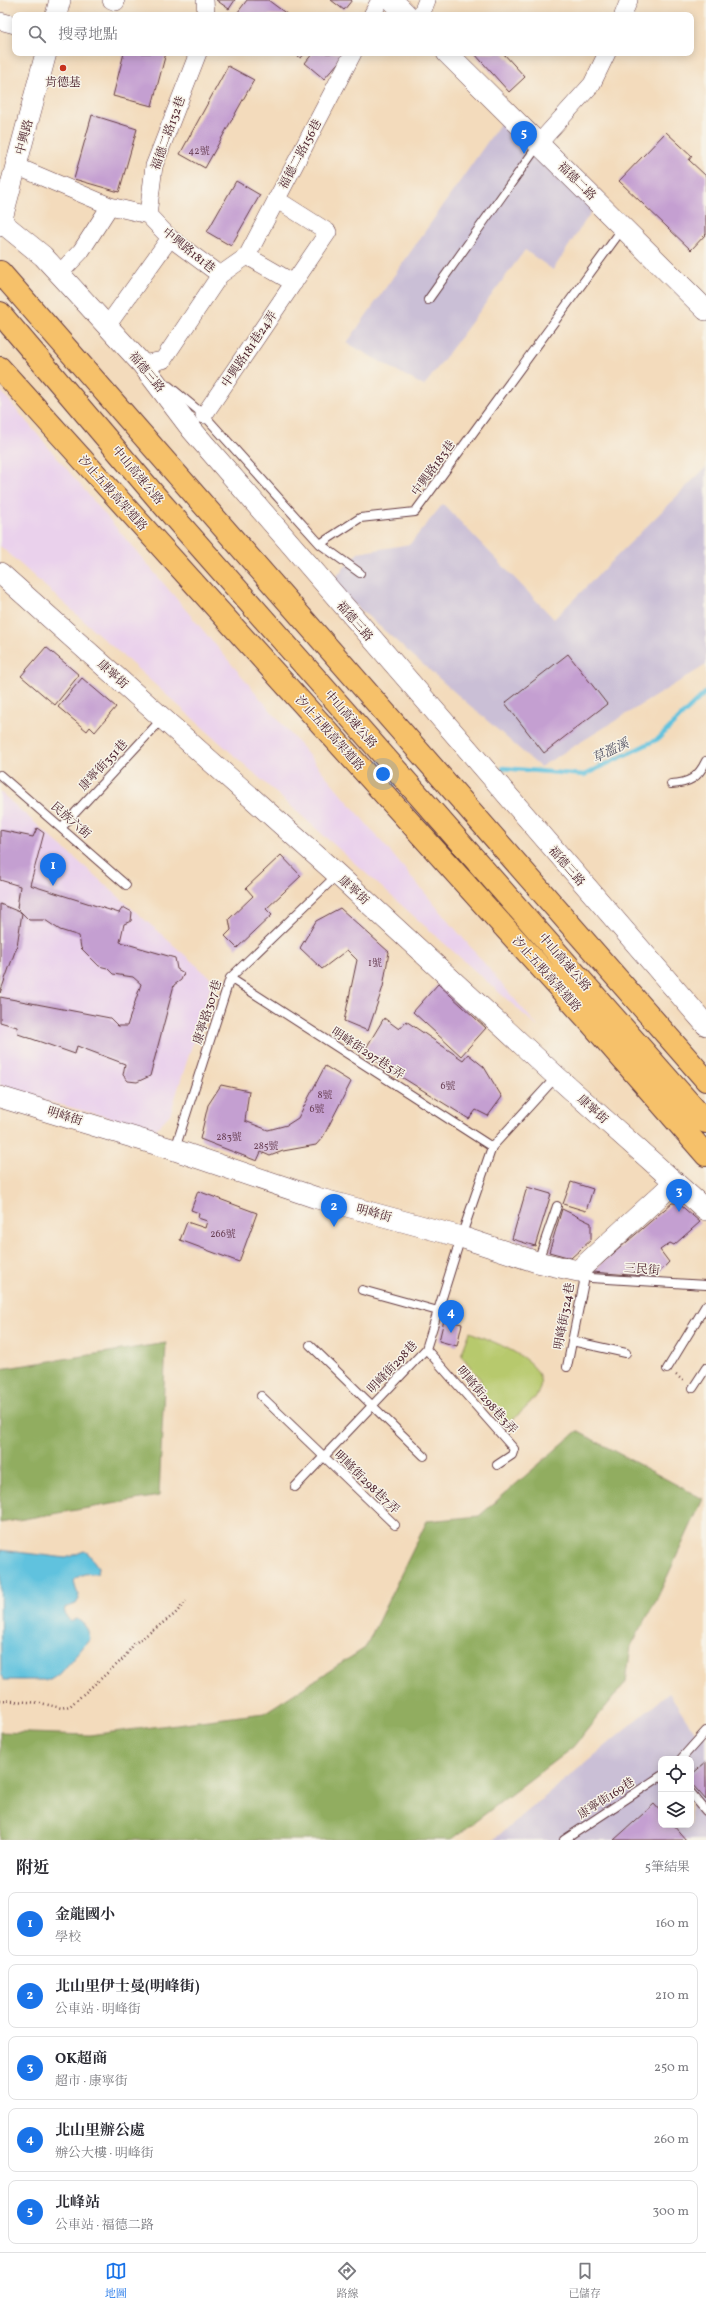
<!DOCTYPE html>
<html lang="zh-TW">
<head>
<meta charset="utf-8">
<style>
	body { margin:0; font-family:Vollkorn,"Noto Serif TC",serif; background:#f2f2f3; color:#2b2b33 }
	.controls { position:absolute; right:12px; bottom:12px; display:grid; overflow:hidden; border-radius:8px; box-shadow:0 2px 10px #0003 }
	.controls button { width:36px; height:36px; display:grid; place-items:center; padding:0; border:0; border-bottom:1px solid #e1e1e2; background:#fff; color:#2b2b33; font:20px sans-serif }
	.you { position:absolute; left:383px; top:774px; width:14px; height:14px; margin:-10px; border:3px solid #fff; border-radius:50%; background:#1a73e8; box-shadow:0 0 0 6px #1a73e833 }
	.badge { display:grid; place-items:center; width:26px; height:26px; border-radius:50%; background:#1a73e8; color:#fff; font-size:13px; font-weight:700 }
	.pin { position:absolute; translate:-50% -33px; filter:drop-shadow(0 1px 2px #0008) }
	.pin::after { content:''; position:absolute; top:21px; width:14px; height:12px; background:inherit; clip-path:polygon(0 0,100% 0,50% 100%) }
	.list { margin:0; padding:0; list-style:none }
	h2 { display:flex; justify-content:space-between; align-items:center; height:52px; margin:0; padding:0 16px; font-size:17px }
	h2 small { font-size:13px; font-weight:400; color:#7c7c81 }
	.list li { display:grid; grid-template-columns:26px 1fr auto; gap:12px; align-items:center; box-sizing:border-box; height:64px; margin:0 8px 8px; padding:0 8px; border:1px solid #e1e1e2; border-radius:8px }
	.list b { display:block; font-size:15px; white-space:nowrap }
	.list p { margin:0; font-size:13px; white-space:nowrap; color:#7c7c81 }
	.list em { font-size:13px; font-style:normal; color:#7c7c81 }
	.icon { flex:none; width:22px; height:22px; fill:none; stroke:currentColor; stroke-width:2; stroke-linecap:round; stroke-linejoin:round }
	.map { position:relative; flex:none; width:706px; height:1840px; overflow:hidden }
	.search { position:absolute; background:#fff; box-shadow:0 2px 10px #0003; left:12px; right:12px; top:12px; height:44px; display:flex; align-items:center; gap:10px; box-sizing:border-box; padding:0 14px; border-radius:8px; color:#7c7c81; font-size:15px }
	.sheet { height:412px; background:#fff }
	nav { display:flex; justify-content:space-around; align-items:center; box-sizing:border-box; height:56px; border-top:1px solid #e1e1e2; background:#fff; font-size:11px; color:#7c7c81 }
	nav a { display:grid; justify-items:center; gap:2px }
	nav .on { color:#1a73e8 }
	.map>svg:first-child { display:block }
</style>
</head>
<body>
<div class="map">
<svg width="706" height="1840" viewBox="0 0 706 1840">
	<rect width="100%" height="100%" fill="#f7f3e8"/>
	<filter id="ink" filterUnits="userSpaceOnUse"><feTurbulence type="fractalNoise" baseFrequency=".025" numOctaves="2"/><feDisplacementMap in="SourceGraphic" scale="8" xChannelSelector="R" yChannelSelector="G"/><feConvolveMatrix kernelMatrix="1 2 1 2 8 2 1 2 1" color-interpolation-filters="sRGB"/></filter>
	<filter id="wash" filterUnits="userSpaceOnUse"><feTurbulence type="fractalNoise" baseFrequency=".012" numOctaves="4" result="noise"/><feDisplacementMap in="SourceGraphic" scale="16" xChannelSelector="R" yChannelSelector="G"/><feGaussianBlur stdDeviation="0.9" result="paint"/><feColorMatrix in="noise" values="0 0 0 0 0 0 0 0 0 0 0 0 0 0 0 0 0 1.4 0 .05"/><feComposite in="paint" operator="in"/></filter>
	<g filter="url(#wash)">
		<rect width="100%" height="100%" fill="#f3dbbc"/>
		<path fill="#ead1ec" d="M0,390L539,1028L0,546Z
			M0,792L213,980L170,1114L155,1130L43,1100L0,1085Z"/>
		<path fill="#cabfd6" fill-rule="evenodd" d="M502,121L593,209L553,270L525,250L424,386L347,343Z
			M706,467V665L540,767L330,583L358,553L410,544L443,504L554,619Z
			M669,1693L697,1735L706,1728V1840H493ZM661,1759H691V1825H661Z"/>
		<path fill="#b7c96d" stroke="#80744c" d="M470,1332C492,1342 562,1364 534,1399C526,1409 514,1418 504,1426L474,1388L481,1380L461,1355Z"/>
		<path fill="#91ad60" stroke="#6e6646" d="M166,1343L159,1496L0,1523V1369Z
			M577,1431L703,1499L655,1603L631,1646L626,1682L573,1747L451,1840H0V1732L89,1735L264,1713L365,1648L427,1521L479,1516Z"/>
		<path fill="#60c2de" stroke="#557084" d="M0,1550L66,1558L84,1551L88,1553L98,1567L97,1574C88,1573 80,1573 74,1581L79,1599L76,1604L65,1608L64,1614L70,1621L77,1619C85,1624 89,1630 90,1639L60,1674L50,1680H4L1,1676Z"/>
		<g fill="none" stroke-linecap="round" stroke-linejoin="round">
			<path stroke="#60c2de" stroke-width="4.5" d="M503,768L584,775L658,739L706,692"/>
		</g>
		<g id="blocks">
			<path fill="#c49fd1" d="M216,0H235L229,9Z
				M247,0H268L288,15H242L238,12Z
				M331,0H352L344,10Z
				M124,53H166L152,106L113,96Z
				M293,53H305L301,58Z
				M313,53H342L345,55L324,79L305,63Z
				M474,53H503L525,77L509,92Z
				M228,66L254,80L205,168L180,154Z
				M92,115L137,129L119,192L74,179Z
				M666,132L692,156L689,160L706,176V234L691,250L619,181Z
				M236,181L260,195L231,246L207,232Z
				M46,647L79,675L55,705L21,676Z
				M568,654L607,704L544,753L505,703Z
				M82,678L116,707L95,732L90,727L87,731L58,707Z
				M37,828L44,833L30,885L119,913L123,907L132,912L131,921L124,924L120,942L175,958L177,969L184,973L181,980L174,985L150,1076L137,1082L128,1081L123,1075L125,1064L77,1046L75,1054L18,1034L17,1027L0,1022V997L110,1018L118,1026H127L141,984L133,977L113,974L107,968L99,966L81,948L79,936L60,930L45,920H29L17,908L20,886L0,880V830L33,837Z
				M281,855L301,876L266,909L272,915L237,948L225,936L231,930L229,919L253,896L246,888Z
				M0,904L22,913L17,946L0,993Z
				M340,908L389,952L383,987L368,1031L344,1021L357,960L347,950L322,969L300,948L316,921Z
				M438,984L486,1028L461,1056L413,1012Z
				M384,1018L399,1029L406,1021L463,1060L468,1054L484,1067L502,1097L488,1116L476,1110L469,1119L363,1053Z
				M325,1066L351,1082L323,1137L316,1145L283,1151L270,1156L261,1152L257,1161L200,1139L208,1105L221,1085L249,1091L245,1121L268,1130L287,1125L298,1118Z
				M571,1182L593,1189L586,1211L563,1204Z
				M527,1187L551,1194L535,1246L512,1239Z
				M198,1191L257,1213L239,1262L180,1240L187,1222L205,1228L207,1221L198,1218L199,1213L191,1210Z
				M672,1203H678L700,1222L674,1245L670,1243L660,1250L669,1262L655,1277L592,1272Z
				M562,1209L591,1223V1240L571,1258L549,1252Z
				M444,1320L462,1324L457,1346L439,1341Z
				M706,1762V1800L691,1783V1775Z
				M654,1804L661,1812V1825H673L686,1840H614Z"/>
		</g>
	</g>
	<g filter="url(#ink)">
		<use href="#blocks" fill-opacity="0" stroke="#633b41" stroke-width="1"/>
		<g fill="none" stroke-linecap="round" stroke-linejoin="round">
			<defs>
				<path id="service" d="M428,300L539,144
					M169,386L204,415L320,544L360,518L415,512L623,228
					M320,544L360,573
					M0,775L126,885
					M671,784C689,783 698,778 706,761
					M62,827L162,719
					M230,978L492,1147
					M175,1149L230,978L337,875
					M538,1261L557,1206
					M579,1271L591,1278L706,1285
					M362,1290L438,1311
					M572,1341L626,1353
					M310,1345L424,1456
					M426,1349L514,1449L512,1455L497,1465
					M567,1367L584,1282L578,1271
					M667,1369L706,1305
					M693,1388L706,1368
					M261,1396L395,1525
					M295,1487L426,1349L461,1237L492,1147L556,1077
					M681,1759L706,1731
					M691,1793L706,1811
					M564,1840L661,1776"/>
				<path id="minor" d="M111,0L116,2
					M205,0L206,15
					M372,15L380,0
					M421,15L427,0
					M623,15L629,0
					M0,21L15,25
					M539,143L592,84L607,53
					M16,166L110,206
					M148,215L170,238L220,275L247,256L294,283
					M148,215L154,166L198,53
					M247,256L353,53
					M59,274L81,251L110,206L148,215
					M107,326L170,238
					M142,364L163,360L220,275
					M204,415L328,232L276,199"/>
				<path id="tertiary" d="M392,0L407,15
					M56,15L60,0
					M447,53L706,310
					M0,221L43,256L142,364L192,430L706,1025
					M0,226L46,53
					M0,573L338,875L556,1076L706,1210
					M0,1097L175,1150L317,1198L461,1237L537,1262L578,1271L675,1182"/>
				<path id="motorway" d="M0,272L706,1080
					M0,313L158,499L706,1122
					M0,368L589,1021L706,1155"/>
			</defs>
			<use href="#service" stroke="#633b41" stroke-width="10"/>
			<use href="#minor" stroke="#633b41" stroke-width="18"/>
			<use href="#tertiary" stroke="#633b41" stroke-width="22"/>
			<use href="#motorway" stroke="#633b41" stroke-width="24"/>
			<path stroke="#633b41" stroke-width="2.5" stroke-dasharray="1 3" stroke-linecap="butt" d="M676,1375L685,1382
				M0,1700L41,1703L61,1708L70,1706L123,1659L134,1644L175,1614L186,1601"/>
			<use href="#service" stroke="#fff" stroke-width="8"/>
			<use href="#minor" stroke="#fff" stroke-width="17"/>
			<use href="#tertiary" stroke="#fff" stroke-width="21"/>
			<use href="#motorway" stroke="#f6c16b" stroke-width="22"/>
		</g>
	</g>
	<circle fill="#c8321e" stroke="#f7f3e8" stroke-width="1.5" cx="63" cy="68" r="4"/>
	<g text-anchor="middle" stroke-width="3" stroke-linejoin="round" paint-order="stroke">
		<g font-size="10" fill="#683f54">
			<text x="199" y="154">42號</text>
			<text x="375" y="966">1號</text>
			<text x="448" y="1089">6號</text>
			<text x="325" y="1098">8號</text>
			<text x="317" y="1112">6號</text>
			<text x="229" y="1140">283號</text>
			<text x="266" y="1149">285號</text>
			<text x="223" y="1237">266號</text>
		</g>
		<g font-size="12" fill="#4a1f2b" stroke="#f7f3e8">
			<text x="63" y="86">肯德基</text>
		</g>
		<g font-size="12" fill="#4a1f2b" stroke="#f7f3e8">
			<text transform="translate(168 133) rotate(-70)" y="4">福德二路132巷</text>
			<text transform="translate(24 137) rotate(-75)" y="4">中興路</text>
			<text transform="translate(300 154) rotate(-62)" y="4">福德二路156巷</text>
			<text transform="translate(577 181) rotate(45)" y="4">福德二路</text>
			<text transform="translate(189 250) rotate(39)" y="4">中興路181巷</text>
			<text transform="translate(249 349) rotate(-56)" y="4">中興路181巷24弄</text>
			<text transform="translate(147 372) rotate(51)" y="4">福德三路</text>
			<text transform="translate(433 468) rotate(-54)" y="4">中興路183巷</text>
			<text transform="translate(138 475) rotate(50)" y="4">中山高速公路</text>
			<text transform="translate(113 493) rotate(48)" y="4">汐止五股高架道路</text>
			<text transform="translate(355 621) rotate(49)" y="4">福德三路</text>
			<text transform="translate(113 674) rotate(42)" y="4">康寧街</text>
			<text transform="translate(351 719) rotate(49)" y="4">中山高速公路</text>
			<text transform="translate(330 733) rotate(48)" y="4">汐止五股高架道路</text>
			<text transform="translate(103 765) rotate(-47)" y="4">康寧街351巷</text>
			<text transform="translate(71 820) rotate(41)" y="4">民族六街</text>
			<text transform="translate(567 866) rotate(49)" y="4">福德三路</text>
			<text transform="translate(354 890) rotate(43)" y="4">康寧街</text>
			<text transform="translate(565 962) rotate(49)" y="4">中山高速公路</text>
			<text transform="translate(547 974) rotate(48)" y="4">汐止五股高架道路</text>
			<text transform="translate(207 1012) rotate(-72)" y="4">康寧路307巷</text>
			<text transform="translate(368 1053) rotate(33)" y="4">明峰街297巷5弄</text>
			<text transform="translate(593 1109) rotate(42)" y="4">康寧街</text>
			<text transform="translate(65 1116) rotate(17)" y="4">明峰街</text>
			<text transform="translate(374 1213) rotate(15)" y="4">明峰街</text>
			<text transform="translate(642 1269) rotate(4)" y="4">三民街</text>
			<text transform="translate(564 1316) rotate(-80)" y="4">明峰街324巷</text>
			<text transform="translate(392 1367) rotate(-47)" y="4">明峰街298巷</text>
			<text transform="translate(487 1400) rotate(49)" y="4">明峰街298巷3弄</text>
			<text transform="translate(367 1482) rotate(44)" y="4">明峰街298巷7弄</text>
			<text transform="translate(606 1798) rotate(-33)" y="4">康寧街169巷</text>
		</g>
		<g font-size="13" font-style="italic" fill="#515061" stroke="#f7f3e8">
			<text transform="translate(610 750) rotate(-26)" y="5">草濫溪</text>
		</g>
	</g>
</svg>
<div class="controls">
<button><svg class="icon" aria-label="locate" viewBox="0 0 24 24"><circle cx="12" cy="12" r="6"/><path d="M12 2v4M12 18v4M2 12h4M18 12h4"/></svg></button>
<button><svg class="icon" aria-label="layers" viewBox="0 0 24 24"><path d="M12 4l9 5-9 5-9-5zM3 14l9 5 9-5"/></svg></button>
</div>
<div class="you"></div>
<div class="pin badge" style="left:53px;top:886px">1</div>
<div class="pin badge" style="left:334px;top:1227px">2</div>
<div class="pin badge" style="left:679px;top:1212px">3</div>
<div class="pin badge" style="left:451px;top:1333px">4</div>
<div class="pin badge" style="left:524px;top:154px">5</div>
<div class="search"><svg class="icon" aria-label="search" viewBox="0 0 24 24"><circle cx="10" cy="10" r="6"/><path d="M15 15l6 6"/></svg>搜尋地點</div>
</div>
<section class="sheet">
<h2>附近<small>5筆結果</small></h2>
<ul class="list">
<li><span class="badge">1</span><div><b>金龍國小</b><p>學校</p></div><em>160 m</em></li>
<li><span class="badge">2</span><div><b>北山里伊士曼(明峰街)</b><p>公車站 · 明峰街</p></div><em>210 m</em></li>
<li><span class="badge">3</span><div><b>OK超商</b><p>超市 · 康寧街</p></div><em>250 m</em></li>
<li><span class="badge">4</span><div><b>北山里辦公處</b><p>辦公大樓 · 明峰街</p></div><em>260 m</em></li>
<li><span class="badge">5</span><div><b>北峰站</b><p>公車站 · 福德二路</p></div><em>300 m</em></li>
</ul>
</section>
<nav>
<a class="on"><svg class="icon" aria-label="map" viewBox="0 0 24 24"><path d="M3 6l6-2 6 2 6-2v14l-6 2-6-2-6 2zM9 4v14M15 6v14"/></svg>地圖</a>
<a><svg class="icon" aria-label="directions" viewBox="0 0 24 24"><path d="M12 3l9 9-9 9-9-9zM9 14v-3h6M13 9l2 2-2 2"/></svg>路線</a>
<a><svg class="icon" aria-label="saved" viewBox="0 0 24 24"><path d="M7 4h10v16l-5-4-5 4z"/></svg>已儲存</a>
</nav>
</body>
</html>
